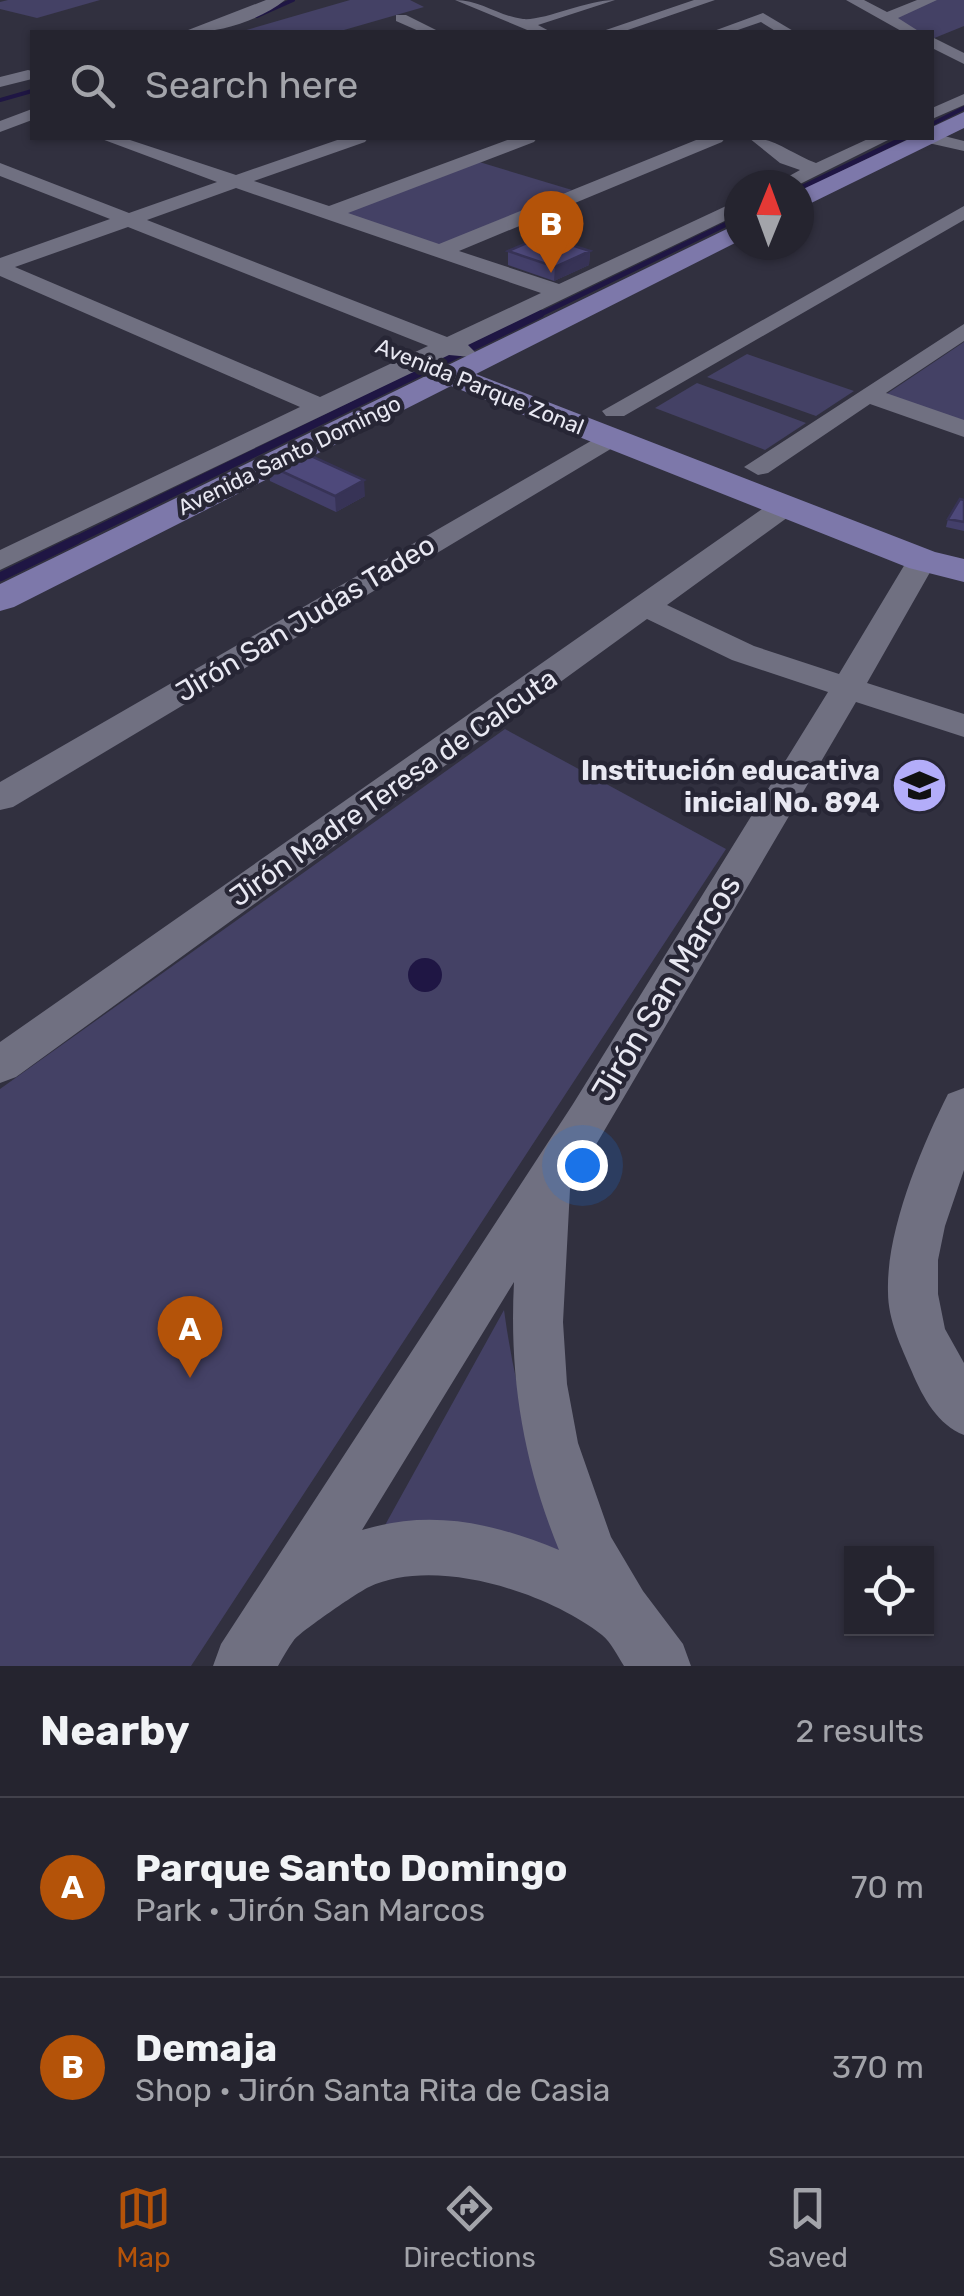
<!DOCTYPE html>
<html lang="en">
<head>
<meta charset="utf-8">
<style>
	body { margin:0; font-family:Rubik,sans-serif; background:#2d2c37; color:#f1f3f6 }
	.controls { position:absolute; right:30px; bottom:30px; display:grid; overflow:hidden; border-radius:0px; box-shadow:0 2px 8px #0004 }
	.controls button { width:90px; height:90px; display:grid; place-items:center; padding:0; border:0; border-bottom:2px solid #42414b; background:#25242f; color:#f1f3f6; font:50px sans-serif }
	.compass { position:absolute; left:724px; top:170px; width:90px; height:90px; border-radius:50%; background:#25242f; box-shadow:0 2px 8px #0004; rotate:1deg }
	.you { position:absolute; left:582px; top:1165px; width:35px; height:35px; margin:-25px; border:8px solid #fff; border-radius:50%; background:#1a73e8; box-shadow:0 0 0 15px #1a73e833 }
	.badge { display:grid; place-items:center; width:65px; height:65px; border-radius:50%; background:#b45309; color:#fff; font-size:32px; font-weight:700 }
	.pin { position:absolute; translate:-50% -82px; filter:drop-shadow(0 2px 5px #0008) }
	.pin::after { content:''; position:absolute; top:52px; width:35px; height:30px; background:inherit; clip-path:polygon(0 0,100% 0,50% 100%) }
	.list { margin:0; padding:0; list-style:none }
	h2 { display:flex; justify-content:space-between; align-items:center; height:130px; margin:0; padding:0 40px; font-size:42px }
	h2 small { font-size:32px; font-weight:400; color:#a3a4aa }
	.list li { display:grid; grid-template-columns:65px 1fr auto; gap:30px; align-items:center; box-sizing:border-box; height:180px; padding:0 40px; border-top:2px solid #42414b }
	.list b { display:block; font-size:38px; white-space:nowrap }
	.list p { margin:0; font-size:32px; white-space:nowrap; color:#a3a4aa }
	.list em { font-size:32px; font-style:normal; color:#a3a4aa }
	.icon { flex:none; width:55px; height:55px; fill:none; stroke:currentColor; stroke-width:2; stroke-linecap:round; stroke-linejoin:round }
	.map { position:relative; flex:none; width:964px; height:1666px; overflow:hidden }
	.search { position:absolute; background:#25242f; box-shadow:0 2px 8px #0004; left:30px; right:30px; top:30px; height:110px; display:flex; align-items:center; gap:25px; box-sizing:border-box; padding:0 35px; border-radius:0px; color:#a3a4aa; font-size:38px }
	.sheet { height:490px; background:#25242f }
	nav { display:flex; justify-content:space-around; align-items:center; box-sizing:border-box; height:140px; border-top:2px solid #42414b; background:#25242f; font-size:28px; color:#a3a4aa }
	nav a { display:grid; justify-items:center; gap:5px }
	nav .on { color:#b45309 }
	.map>svg:first-child { display:block }
</style>
</head>
<body>
<div class="map">
<svg width="964" height="1666" viewBox="0 0 964 1666">
	<rect width="100%" height="100%" fill="#31303f"/>
	<path fill="#444165" d="M8,0H100L37,18L0,9V2Z
		M350,0H410L424,7L337,32L243,31Z
		M934,0H964V26L932,39V32H914L887,19Z
		M476,161L572,190L435,247L338,213Z
		M964,342V422L885,395Z
		M747,354L854,391L816,416L707,377Z
		M697,383L806,423L765,450L655,408Z
		M505,729L726,849L191,1666H0V1089Z
		M504,1310C516,1399 541,1481 569,1567L384,1527Z"/>
	<path fill="#1f1644" d="M408 975a17 17 0 1 1 34 0a17 17 0 1 1-34 0Z"/>
	<g fill="none" stroke-linecap="round" stroke-linejoin="round">
		<path stroke="#1f1644" stroke-width="4" d="M257,16L293,0
			M0,100L32,91
			M932,124L964,108
			M900,140L904,138"/>
		<path stroke="#1f1644" stroke-width="5" d="M799,189L904,138
			M535,317L739,218"/>
		<path stroke="#1f1644" stroke-width="8" d="M70,543L540,314"/>
		<path stroke="#1f1644" stroke-width="9" d="M0,577L76,540"/>
		<path fill="#707081" fill-rule="evenodd" d="M266,0H285C259,21 217,34 183,32Z
			M455,0C481,0 498,16 523,19C544,21 586,0 615,0L538,25L551,32H532Z
			M694,0H715L622,32H600Z
			M846,0H864L887,12L917,0H937L898,18L920,32H903Z
			M763,13L795,32H777L761,22L732,32H711Z
			M396,15H406L440,32H421L396,21Z
			M932,37L964,53V64L932,48Z
			M28,70L32,71V79L0,87V77Z
			M964,94V105L932,119V108Z
			M32,109V120L0,132V121Z
			M932,133L964,141V151L924,142L921,138H932Z
			M99,138H124L236,175L343,138H368L365,142L254,181L329,206L513,138H537L534,142L348,213L439,244L701,138H725L722,142L459,251L559,284L739,200V214L468,345L475,352L471,357L449,355L0,570V550L300,407L0,276V258L110,219L0,176V163L129,213L217,182ZM236,188L541,293L447,337L147,220ZM128,227L428,346L320,397L15,267Z
			M749,138C774,137 791,154 816,163L870,138H892L798,185H773L800,170L780,163Z
			M964,206V220L624,416H606L602,411Z
			M964,324V341L886,393L964,420V437L870,404L768,473L758,475L744,467Z
			M610,430L623,438L619,444L13,807L0,810V782Z
			M785,498L795,500L799,506L795,512L667,605L754,646L839,674L911,554H933L937,560L867,683L964,714V737L856,702L570,1189L563,1322L567,1384L578,1443L611,1537L643,1591L683,1644L691,1666H624C618,1657 611,1642 602,1635C547,1592 435,1556 369,1587C358,1592 300,1632 294,1640C288,1648 283,1657 278,1666H213L221,1644L573,1104L828,692L732,660L647,619L16,1077L0,1083V1042L775,500ZM514,1282C509,1376 523,1462 559,1550C494,1523 431,1509 362,1530Z
			M964,1088V1170L945,1226L938,1260V1294L945,1329L964,1363V1435C938,1425 923,1398 912,1372C901,1346 888,1320 888,1292C886,1231 921,1148 948,1094Z"/>
		<path fill="#7d78aa" fill-rule="evenodd" d="M964,112V128L799,209V191L911,138H932V127Z
			M739,223V241L476,374L935,552L964,559V582L909,568L451,386L14,607L0,611V584Z"/>
	</g>
	<path fill="#433f6a" d="M508,251H590L589,265L554,281L508,265Z
		M268,465L365,496L336,512L270,481Z
		M964,500V531L946,527L948,519Z"/>
	<path fill="#373356" d="M590,251L589,265L554,281L555,267Z
		M364,480L365,496L336,512L335,496Z"/>
	<path fill="#4e497b" stroke="#373356" stroke-width="2.5" d="M543,236L590,251L555,267L508,251Z
		M298,450L364,480L335,496L268,465Z
		M960,499L964,500V522L948,519Z"/>
	<defs>
		<symbol id="school-disc" viewBox="-11 -11 22 22"><circle r="9.5" fill="#b3adf9" stroke="#272635"/><path d="M0-5L7-2L0 1L-7-2ZM-4 1L0 2.5L4 1V4Q0 6-4 4Z" fill="#111"/></symbol>
	</defs>
	<g fill-rule="evenodd">
		<use href="#school-disc" x="888" y="754" width="63" height="63"/>
	</g>
	<g text-anchor="middle" stroke-width="9" stroke-linejoin="round" paint-order="stroke">
		<g font-size="22" fill="#e8e8f2" stroke="#272635">
			<text transform="translate(480 386) rotate(22)" y="8">Avenida Parque Zonal</text>
			<text transform="translate(289 455) rotate(-26)" y="8">Avenida Santo Domingo</text>
		</g>
		<g font-size="28" fill="#e8e8f2" stroke="#272635">
			<text transform="translate(305 618) rotate(-31)" y="10">Jirón San Judas Tadeo</text>
			<text transform="translate(393 787) rotate(-35)" y="10">Jirón Madre Teresa de Calcuta</text>
		</g>
		<g font-size="28" font-weight="bold" fill="#e8e8f2" stroke="#272635" text-anchor="end">
			<text x="880" y="780">Institución educativa<tspan x="880" dy="32">inicial No. 894</tspan></text>
		</g>
		<g font-size="32" fill="#e8e8f2" stroke="#272635">
			<text transform="translate(666 988) rotate(-59)" y="11">Jirón San Marcos</text>
		</g>
	</g>
</svg>
<div class="controls">
<button><svg class="icon" aria-label="locate" viewBox="0 0 24 24"><circle cx="12" cy="12" r="6"/><path d="M12 2v4M12 18v4M2 12h4M18 12h4"/></svg></button>
</div>
<svg class="compass" viewBox="-18 -18 36 36"><path d="M0-13l5 13h-10z" fill="#e53935"/><path d="M0 13l5-13h-10z" fill="#a3a4aa"/></svg>
<div class="you"></div>
<div class="pin badge" style="left:190px;top:1378px">A</div>
<div class="pin badge" style="left:551px;top:273px">B</div>
<div class="search"><svg class="icon" aria-label="search" viewBox="0 0 24 24"><circle cx="10" cy="10" r="6"/><path d="M15 15l6 6"/></svg>Search here</div>
</div>
<section class="sheet">
<h2>Nearby<small>2 results</small></h2>
<ul class="list">
<li><span class="badge">A</span><div><b>Parque Santo Domingo</b><p>Park · Jirón San Marcos</p></div><em>70 m</em></li>
<li><span class="badge">B</span><div><b>Demaja</b><p>Shop · Jirón Santa Rita de Casia</p></div><em>370 m</em></li>
</ul>
</section>
<nav>
<a class="on"><svg class="icon" aria-label="map" viewBox="0 0 24 24"><path d="M3 6l6-2 6 2 6-2v14l-6 2-6-2-6 2zM9 4v14M15 6v14"/></svg>Map</a>
<a><svg class="icon" aria-label="directions" viewBox="0 0 24 24"><path d="M12 3l9 9-9 9-9-9zM9 14v-3h6M13 9l2 2-2 2"/></svg>Directions</a>
<a><svg class="icon" aria-label="saved" viewBox="0 0 24 24"><path d="M7 4h10v16l-5-4-5 4z"/></svg>Saved</a>
</nav>
</body>
</html>
